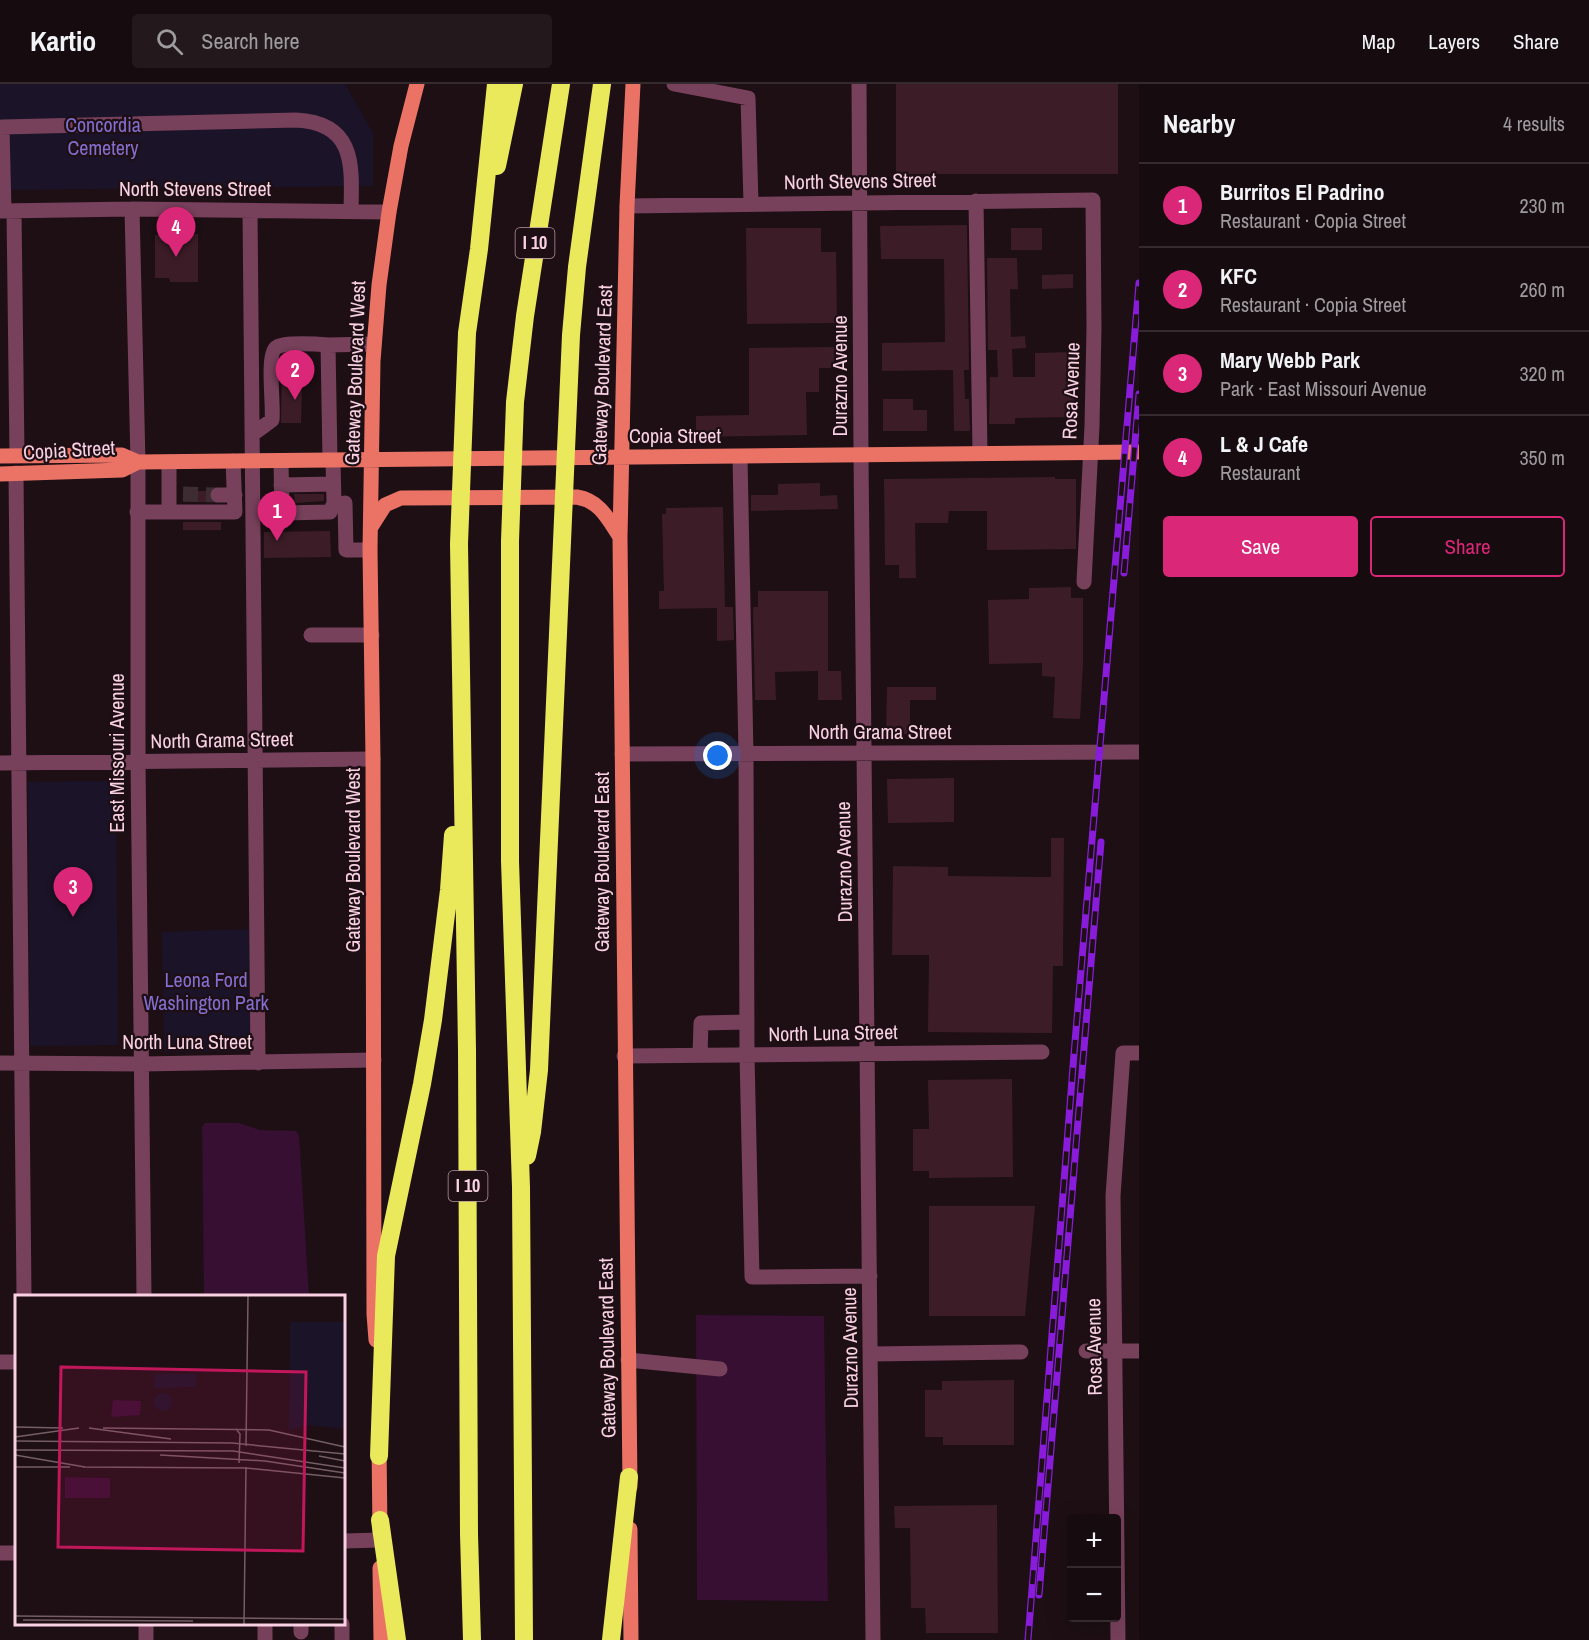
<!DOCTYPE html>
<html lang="en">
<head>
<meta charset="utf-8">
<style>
	body { margin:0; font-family:"Archivo Narrow",sans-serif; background:#23191d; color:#f1f3f6 }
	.controls { position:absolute; right:18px; bottom:18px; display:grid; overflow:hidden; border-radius:6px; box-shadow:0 6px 24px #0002 }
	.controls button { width:54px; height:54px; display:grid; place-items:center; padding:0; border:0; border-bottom:2px solid #352b2f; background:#160b0f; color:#f1f3f6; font:30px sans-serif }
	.you { position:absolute; left:718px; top:672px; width:21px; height:21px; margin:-15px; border:4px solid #fff; border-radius:50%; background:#1a73e8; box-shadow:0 0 0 9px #1a73e833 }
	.badge { display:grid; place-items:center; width:39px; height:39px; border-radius:50%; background:#db2777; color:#fff; font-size:20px; font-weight:700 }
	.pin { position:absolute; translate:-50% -50px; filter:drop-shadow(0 2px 3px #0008) }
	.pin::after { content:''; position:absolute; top:32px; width:21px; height:18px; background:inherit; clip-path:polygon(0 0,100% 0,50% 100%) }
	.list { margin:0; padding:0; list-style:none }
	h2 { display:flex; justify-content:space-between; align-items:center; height:78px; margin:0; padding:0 24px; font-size:26px }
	h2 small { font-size:20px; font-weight:400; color:#9e9b9e }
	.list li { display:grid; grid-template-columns:39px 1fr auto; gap:18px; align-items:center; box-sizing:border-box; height:84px; padding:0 24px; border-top:2px solid #352b2f }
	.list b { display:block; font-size:22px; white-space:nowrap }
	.list p { margin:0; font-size:20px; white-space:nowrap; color:#9e9b9e }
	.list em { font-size:20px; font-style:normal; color:#9e9b9e }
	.actions { display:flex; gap:12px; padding:18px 24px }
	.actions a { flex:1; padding:14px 0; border:2px solid #db2777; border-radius:6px; text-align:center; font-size:21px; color:#db2777 }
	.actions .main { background:#db2777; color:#fff }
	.icon { flex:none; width:33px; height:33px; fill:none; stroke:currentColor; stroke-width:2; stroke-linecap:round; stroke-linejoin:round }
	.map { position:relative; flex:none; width:1139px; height:1556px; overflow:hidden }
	header { display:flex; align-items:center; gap:36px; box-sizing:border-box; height:84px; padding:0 30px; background:#160b0f; border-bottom:2px solid #352b2f }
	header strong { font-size:28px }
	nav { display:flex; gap:33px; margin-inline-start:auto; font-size:21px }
	.search { width:420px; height:54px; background:#23191d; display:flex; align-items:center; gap:15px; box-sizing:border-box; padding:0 21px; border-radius:6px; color:#9e9b9e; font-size:22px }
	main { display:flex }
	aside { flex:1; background:#160b0f }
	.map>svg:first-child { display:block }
</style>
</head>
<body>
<header>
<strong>Kartio</strong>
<div class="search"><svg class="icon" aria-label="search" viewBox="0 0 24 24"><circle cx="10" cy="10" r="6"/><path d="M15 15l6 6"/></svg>Search here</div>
<nav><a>Map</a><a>Layers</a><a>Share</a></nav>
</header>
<main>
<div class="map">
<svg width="1139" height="1556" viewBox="0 0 1139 1556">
	<rect width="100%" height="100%" fill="#1d0f14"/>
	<path fill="#1b1327" d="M0,0H345L373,49V102L0,106Z
		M107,697L116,706L118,961L30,962L28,698Z
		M249,845L251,967L164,968L162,848Z"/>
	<path fill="#360f32" d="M205,1039H239L260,1046L296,1047L299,1051L309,1212H204L202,1043Z
		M696,1231L824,1232L828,1517L697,1516Z"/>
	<path fill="#3c1d27" d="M896,0H1118V90H896Z
		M967,141L969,286H964L965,315H969L970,347H954L953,286L882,287V259L945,258L944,175H881L880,142Z
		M746,144H821V168H836L837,239L747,240Z
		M1011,144H1042V166H1011Z
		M198,150V198H170L169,194H155V151Z
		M987,174H1017L1018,205H1010L1011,253L1025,252L1026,264L1012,265L1013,293H1035V269L1073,268L1074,333L1015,334V340H989L990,293H998L997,266H988Z
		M1073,190V204L1042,205V191Z
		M837,263V284H819V308H806L807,351L696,353V332L749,331V264Z
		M282,273H299L300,306H302L301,339H281Z
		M883,315H913V326H927V347H883Z
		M1055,393V395H1076V465L987,466V427H949L948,439H915L916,494H899V481H885L884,395Z
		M820,399V412L837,411L838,425L751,427V411H778V400Z
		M184,407H209L208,412L212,418H184Z
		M294,410H324V417L295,419Z
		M723,423L725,523H733L734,556L717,557V524L659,525V507H664L662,430H666V424Z
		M183,438H221V446H183Z
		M330,447L331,473L264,474V448Z
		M1071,503V514H1083V580L1080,635L1053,634L1055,593L1042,592V579L989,580L988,516L1029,515V504Z
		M758,507H828V587H841L842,616H818V587L775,588L776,616H755L753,523H758Z
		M887,603H936V616H910V650H886Z
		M954,694V738L888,739L887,695Z
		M1051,754H1064L1063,882H1053L1052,949L928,948L929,871H892L893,782L948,783V792L1051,793Z
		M1012,995L1013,1093L929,1094V1087H913V1045H929L928,996Z
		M929,1122H1035L1025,1232H929Z
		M1014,1296V1361H943V1353H925V1306H942V1297Z
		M997,1421L998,1549H926L925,1524H911L910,1444H895L894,1422Z"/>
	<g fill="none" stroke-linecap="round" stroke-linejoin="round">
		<path stroke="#3e2c33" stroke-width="15" stroke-dasharray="15 8" stroke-linecap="butt" d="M183,410L218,411"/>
		<path stroke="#77405b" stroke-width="15" d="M674,0L748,14L751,119
			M859,0L861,371L873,1556
			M976,117L980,369
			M627,122L1093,116L1094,244L1092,342L1084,498
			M132,125L138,378V678L144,1212
			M0,127L132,125L389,128
			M4,127L2,43L296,36C356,39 352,82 351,127
			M14,127L17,371
			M250,127C254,411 254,695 258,979
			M253,350L272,336C274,322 266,268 277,263C285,258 318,260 328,261
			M740,373L746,670L747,971L752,1193L870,1192
			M330,376L328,261L374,260
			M281,377L282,429L330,428L334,419L333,377
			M169,378V428
			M16,389L24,1212
			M281,401L333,400
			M218,411H235
			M345,419L346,466H370
			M137,428H235L233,377
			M311,551H372
			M622,670L1139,668
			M0,679L373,675
			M700,971L701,939L747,938
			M624,972L1042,968
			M0,979L141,980L374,976
			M1086,1267H1139
			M871,1270L1021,1268
			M628,1276L720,1285
			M0,1278H16
			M344,1457L380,1456
			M0,1469H16
			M146,1540V1556
			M265,1540V1556
			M301,1540V1548
			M342,1540V1556
			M1118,1556L1113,1112L1123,969H1139"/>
		<path stroke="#eb7366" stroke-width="15" d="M0,372L122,371L138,378L1139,368
			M0,390L122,386L138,378
			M371,443L385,421L401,414L577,413C600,417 608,435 620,453
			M376,1256L374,1230L373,675L370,466L373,277L379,201L389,128L401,62L417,0
			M379,1361L380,1448
			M630,1403L620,453L627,122L633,0
			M630,1445L631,1556
			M380,1484L381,1556"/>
		<path stroke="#eae85b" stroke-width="18" d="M497,82L514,0
			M527,1072L532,1048L539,986L571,251L577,183L602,0
			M379,1372L386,1172L422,1000L433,936L449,806L453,751
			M380,1436L397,1556
			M472,1556L469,1450L467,966L459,460L467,249L479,165L496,0
			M524,1556L521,1103L510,777V457L515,318L525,232L561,0
			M611,1556L629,1393"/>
		<defs>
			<path id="rail" d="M1124,489L1139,310
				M1039,1511L1101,758
				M1028,1556L1074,970L1139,199"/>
		</defs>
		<use href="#rail" stroke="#881cda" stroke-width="7"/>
		<use href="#rail" stroke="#1d0f14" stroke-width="4.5" stroke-dasharray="14" stroke-linecap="butt"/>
	</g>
	<g text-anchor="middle" stroke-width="4.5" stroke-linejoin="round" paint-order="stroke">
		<g fill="#1d0f14" stroke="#b797a4" stroke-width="1.5">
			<rect x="515.5" y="144" width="39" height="30" rx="4.5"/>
			<rect x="448.5" y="1087" width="39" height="30" rx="4.5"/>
		</g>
		<g font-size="18" font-weight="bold" fill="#f9d1e2">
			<text x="535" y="165">I 10</text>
			<text x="468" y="1108">I 10</text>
		</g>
		<g font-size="20" fill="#846fd1" stroke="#1d0f14">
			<text x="103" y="48">Concordia<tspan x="103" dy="23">Cemetery</tspan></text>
			<text x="206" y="903">Leona Ford<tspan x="206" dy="23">Washington Park</tspan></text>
		</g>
		<g font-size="20" fill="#f9d1e2" stroke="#1d0f14">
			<text transform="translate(860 97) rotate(-1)" y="7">North Stevens Street</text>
			<text x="195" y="112">North Stevens Street</text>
			<text transform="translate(355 289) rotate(-88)" y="7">Gateway Boulevard West</text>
			<text transform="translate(602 291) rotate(-88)" y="7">Gateway Boulevard East</text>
			<text transform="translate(840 292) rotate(-90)" y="7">Durazno Avenue</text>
			<text transform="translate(1071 307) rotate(-88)" y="7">Rosa Avenue</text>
			<text x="675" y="359">Copia Street</text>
			<text transform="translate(69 366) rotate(-3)" y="7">Copia Street</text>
			<text x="880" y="655">North Grama Street</text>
			<text transform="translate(222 656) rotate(-1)" y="7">North Grama Street</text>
			<text transform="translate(117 669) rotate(-90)" y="7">East Missouri Avenue</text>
			<text transform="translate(353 776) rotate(-90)" y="7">Gateway Boulevard West</text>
			<text transform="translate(602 778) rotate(-90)" y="7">Gateway Boulevard East</text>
			<text transform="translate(844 778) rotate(-91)" y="7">Durazno Avenue</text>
			<text transform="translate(833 949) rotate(-1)" y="7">North Luna Street</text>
			<text x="187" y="965">North Luna Street</text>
			<text transform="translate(1094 1263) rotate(-91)" y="7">Rosa Avenue</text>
			<text transform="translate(607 1264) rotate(-91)" y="7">Gateway Boulevard East</text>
			<text transform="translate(850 1264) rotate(-91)" y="7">Durazno Avenue</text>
		</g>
	</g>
	<g transform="translate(15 1211)">
		<rect width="330" height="330" fill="#1d0f14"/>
		<path d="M275,27H330V134L293,130L274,135ZM140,79H181V92L139,93ZM139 107a9 9 0 1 1 18 0a9 9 0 1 1-18 0Z" fill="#1b1327"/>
		<path d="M98,105L126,106L125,120L96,122ZM50,182L95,183V203H50Z" fill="#360f32"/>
		<path fill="none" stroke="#755d66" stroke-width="1.5" d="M0,132L48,133M74,133L156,144M88,133L254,135L330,152M221,134L225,139L224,168M0,142L64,133M0,146L217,148L330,159M231,151L233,1M0,155L218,156L330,173M0,160L70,172M145,160L250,166L330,178M304,161L330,166M0,172H55M68,172L231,173L330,183M0,321L330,324M8,325L178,326M229,329L231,172"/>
		<path fill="#c2185b" fill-opacity="0.15" stroke="#c2185b" stroke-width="3" d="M46,72L291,77L288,256L43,252Z"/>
		<rect width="330" height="330" fill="none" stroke="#f9d1e2" stroke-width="3"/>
	</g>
</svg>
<div class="controls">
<button>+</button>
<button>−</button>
</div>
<div class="you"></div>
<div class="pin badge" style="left:277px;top:457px">1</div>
<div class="pin badge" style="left:295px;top:316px">2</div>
<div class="pin badge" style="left:73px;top:833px">3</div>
<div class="pin badge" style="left:176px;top:173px">4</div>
</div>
<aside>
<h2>Nearby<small>4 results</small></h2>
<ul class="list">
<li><span class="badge">1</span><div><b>Burritos El Padrino</b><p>Restaurant · Copia Street</p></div><em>230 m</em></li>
<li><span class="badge">2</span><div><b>KFC</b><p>Restaurant · Copia Street</p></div><em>260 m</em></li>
<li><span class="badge">3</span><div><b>Mary Webb Park</b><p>Park · East Missouri Avenue</p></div><em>320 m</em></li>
<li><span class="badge">4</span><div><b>L &amp; J Cafe</b><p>Restaurant</p></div><em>350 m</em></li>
</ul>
<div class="actions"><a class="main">Save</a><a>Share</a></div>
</aside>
</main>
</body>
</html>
